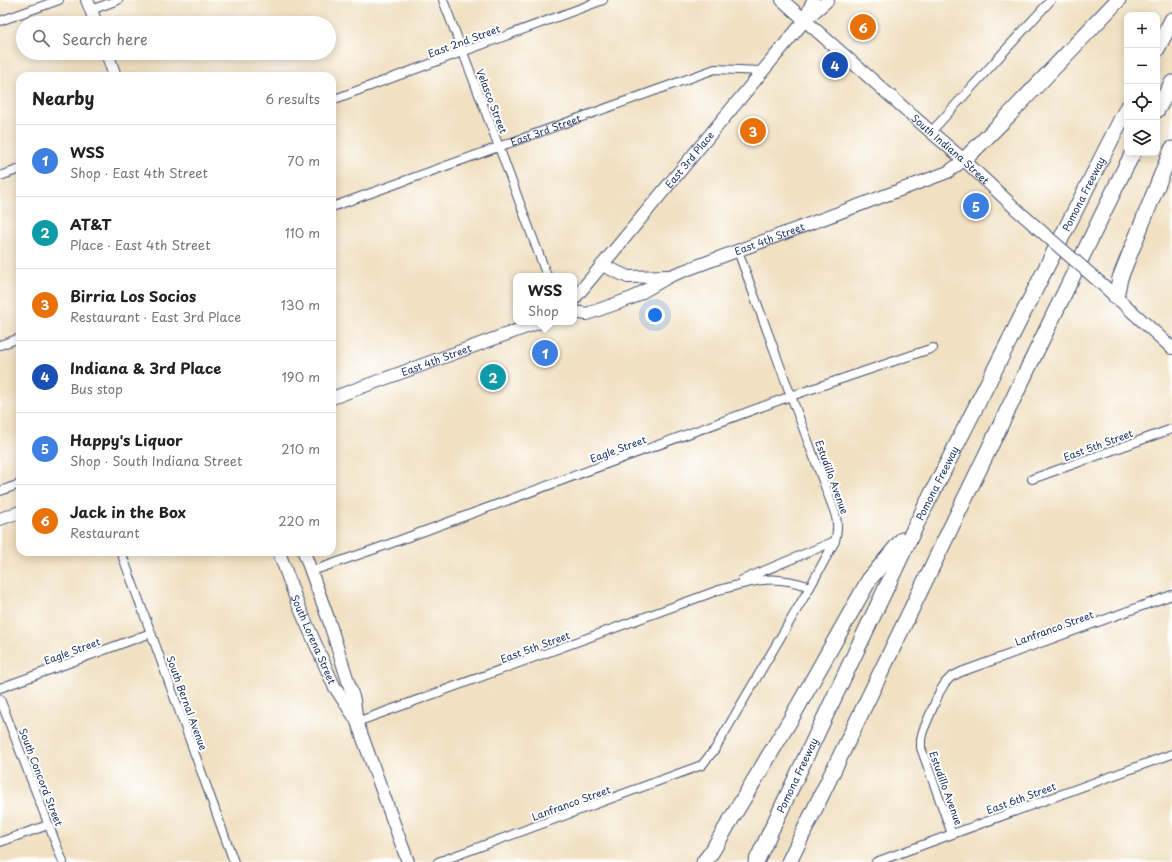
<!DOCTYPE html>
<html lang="en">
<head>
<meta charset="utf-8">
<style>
	body { margin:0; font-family:"Playpen Sans",sans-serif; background:#f2f2f2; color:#222 }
	.controls { position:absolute; right:12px; top:12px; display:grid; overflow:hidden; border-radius:8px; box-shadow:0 2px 10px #0003 }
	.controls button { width:36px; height:36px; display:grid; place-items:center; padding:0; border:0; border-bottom:1px solid #e0e0e0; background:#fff; color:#222; font:20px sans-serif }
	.you { position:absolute; left:655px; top:315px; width:14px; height:14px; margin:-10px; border:3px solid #fff; border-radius:50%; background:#1a73e8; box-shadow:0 0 0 6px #1a73e833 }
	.badge { display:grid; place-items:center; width:26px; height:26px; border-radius:50%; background:#0f766e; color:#fff; font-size:13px; font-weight:700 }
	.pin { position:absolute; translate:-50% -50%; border:2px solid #fff; box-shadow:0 1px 4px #0006 }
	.popup { position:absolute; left:513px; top:273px; width:64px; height:52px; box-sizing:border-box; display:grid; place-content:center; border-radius:8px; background:#fff; filter:drop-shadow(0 1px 3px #0005); font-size:13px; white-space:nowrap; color:#767676 }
	.popup b { font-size:15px; color:#222 }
	.popup::after { content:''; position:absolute; left:50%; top:100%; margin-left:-8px; border:8px solid transparent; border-top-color:#fff }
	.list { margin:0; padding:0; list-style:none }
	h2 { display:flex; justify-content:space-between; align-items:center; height:52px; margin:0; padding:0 16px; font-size:17px }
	h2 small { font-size:13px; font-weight:400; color:#767676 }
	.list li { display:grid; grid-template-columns:26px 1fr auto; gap:12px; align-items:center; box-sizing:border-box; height:72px; padding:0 16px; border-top:1px solid #e0e0e0 }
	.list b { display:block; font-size:15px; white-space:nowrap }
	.list p { margin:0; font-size:13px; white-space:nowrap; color:#767676 }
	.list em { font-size:13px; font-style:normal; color:#767676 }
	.icon { flex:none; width:22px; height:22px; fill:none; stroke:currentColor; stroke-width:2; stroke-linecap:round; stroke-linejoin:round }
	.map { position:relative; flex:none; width:1172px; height:862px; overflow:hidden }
	.search { position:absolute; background:#fff; box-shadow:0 2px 10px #0003; left:16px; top:16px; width:320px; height:44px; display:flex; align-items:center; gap:10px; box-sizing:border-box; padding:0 14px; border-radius:22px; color:#767676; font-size:15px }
	.panel { position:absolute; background:#fff; box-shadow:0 2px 10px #0003; left:16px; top:72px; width:320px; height:484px; border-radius:12px }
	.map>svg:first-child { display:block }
</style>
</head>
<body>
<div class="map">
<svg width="1172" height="862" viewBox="0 0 1172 862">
	<rect width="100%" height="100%" fill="#fff"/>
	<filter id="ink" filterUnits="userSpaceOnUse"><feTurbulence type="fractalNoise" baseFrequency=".025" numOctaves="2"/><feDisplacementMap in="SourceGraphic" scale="8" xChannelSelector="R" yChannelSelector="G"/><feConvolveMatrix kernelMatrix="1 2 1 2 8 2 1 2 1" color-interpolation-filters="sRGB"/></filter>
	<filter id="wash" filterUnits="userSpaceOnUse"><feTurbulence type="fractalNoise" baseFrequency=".012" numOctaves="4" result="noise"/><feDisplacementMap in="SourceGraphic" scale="16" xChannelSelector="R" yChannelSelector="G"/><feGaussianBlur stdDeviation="0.9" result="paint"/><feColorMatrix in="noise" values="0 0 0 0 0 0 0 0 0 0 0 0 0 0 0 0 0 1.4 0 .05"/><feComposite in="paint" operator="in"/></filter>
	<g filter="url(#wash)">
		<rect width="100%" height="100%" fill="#f1e0c1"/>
	</g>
	<g filter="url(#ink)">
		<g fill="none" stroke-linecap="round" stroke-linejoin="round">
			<defs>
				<g id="street">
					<path d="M443,0L499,147L547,276"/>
					<path d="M91,10L118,0"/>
					<path d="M0,21L59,0"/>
					<path d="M332,100L603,0"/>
					<path d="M931,132L1051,0"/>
					<path d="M0,176L20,169"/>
					<path id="s1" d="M332,207L715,69L762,71"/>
					<path d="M0,345L20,338"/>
					<path d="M1032,479L1172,429"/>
					<path d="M0,491L20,484"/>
					<path d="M121,552L151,633L234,862"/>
					<path d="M312,571L381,547L791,396L933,348"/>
					<path d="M742,580L835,541"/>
					<path d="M0,688L151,633"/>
					<path d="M0,699L63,862"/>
					<path d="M357,722L719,590C756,580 773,574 810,587"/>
					<path d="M952,834L921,748V739L923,731L939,693L945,683L951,677L961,672L1172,595"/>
					<path d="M0,842L48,825"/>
					<path d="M438,862L702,765L715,749L810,587L835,541C838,530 838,523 835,513L791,396L738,251"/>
					<path d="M876,862L1172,754"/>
				</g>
				<g id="secondary">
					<path d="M87,0L96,23"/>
					<path id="s2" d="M782,0L931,132L964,160L1017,210"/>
					<path d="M806,17L813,0"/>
					<path d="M107,53L115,76"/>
					<path d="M602,265L628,277L668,276"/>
					<path d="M1104,286L1172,348"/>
					<path id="s3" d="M574,299L805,20L828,0"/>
					<path id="s4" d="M574,312L587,314L632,298L670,276L948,172L964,160"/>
					<path id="s5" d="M332,398L540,322"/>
					<path d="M0,519L20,512"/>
					<path id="s6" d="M279,552L297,602L334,686L355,718"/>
					<path d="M304,552L328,618L354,700L357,722L408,862"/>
				</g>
				<g id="highway">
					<path d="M1157,49L1172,20"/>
					<path d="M1157,110L1172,83"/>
					<path d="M964,160L1009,115L1118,0"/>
					<path d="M1116,297L1120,278L1172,149"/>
					<path d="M704,862L711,853L792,717L869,580L902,540"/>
					<path id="s7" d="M756,862L917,523L1127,108"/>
					<path d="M789,862L1123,172L1133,153"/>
				</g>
			</defs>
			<use href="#street" stroke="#3b4a6d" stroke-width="10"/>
			<use href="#secondary" stroke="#3b4a6d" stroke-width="14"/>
			<use href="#highway" stroke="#3b4a6d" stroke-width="17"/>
			<use href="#street" stroke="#fff" stroke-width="8"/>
			<use href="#secondary" stroke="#fff" stroke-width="12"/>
			<use href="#highway" stroke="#fff" stroke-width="15"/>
			<defs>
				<path id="secondary-bridge" d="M1017,210L1104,286"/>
			</defs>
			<use href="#secondary-bridge" stroke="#3b4a6d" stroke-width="14" stroke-linecap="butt"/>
			<use href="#secondary-bridge" stroke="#fff" stroke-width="12"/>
		</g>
	</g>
	<g text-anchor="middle" stroke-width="4" stroke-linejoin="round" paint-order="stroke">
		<g font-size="10" fill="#1b2f5e" stroke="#fff">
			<text transform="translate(464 41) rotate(-20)" y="4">East 2nd Street</text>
			<text transform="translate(492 101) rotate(69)" y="4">Velasco Street</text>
			<text dy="4" stroke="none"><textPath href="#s1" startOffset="227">East 3rd Street</textPath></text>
			<text dy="4" stroke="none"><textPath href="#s2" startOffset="225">South Indiana Street</textPath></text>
			<text dy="4" stroke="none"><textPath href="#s3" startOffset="181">East 3rd Place</textPath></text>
			<text dy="4" stroke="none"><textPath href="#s7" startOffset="744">Pomona Freeway</textPath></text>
			<text dy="4" stroke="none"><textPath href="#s4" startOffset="211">East 4th Street</textPath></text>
			<text dy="4" stroke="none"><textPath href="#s5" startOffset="111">East 4th Street</textPath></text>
			<text transform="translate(1098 445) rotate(-20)" y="4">East 5th Street</text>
			<text transform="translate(618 449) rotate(-20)" y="4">Eagle Street</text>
			<text transform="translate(832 477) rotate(70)" y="4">Estudillo Avenue</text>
			<text dy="4" stroke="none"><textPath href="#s7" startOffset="420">Pomona Freeway</textPath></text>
			<text transform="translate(1054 628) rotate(-20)" y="4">Lanfranco Street</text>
			<text dy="4" stroke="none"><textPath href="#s6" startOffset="94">South Lorena Street</textPath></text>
			<text transform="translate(535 647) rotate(-20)" y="4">East 5th Street</text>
			<text transform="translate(72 651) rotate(-20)" y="4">Eagle Street</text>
			<text transform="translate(187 703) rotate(70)" y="4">South Bernal Avenue</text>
			<text dy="4" stroke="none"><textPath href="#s7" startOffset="96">Pomona Freeway</textPath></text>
			<text transform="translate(41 777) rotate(69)" y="4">South Concord Street</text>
			<text transform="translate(946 788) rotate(70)" y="4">Estudillo Avenue</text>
			<text transform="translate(1021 798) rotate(-20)" y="4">East 6th Street</text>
			<text transform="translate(571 803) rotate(-20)" y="4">Lanfranco Street</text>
		</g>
	</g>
</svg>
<div class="controls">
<button>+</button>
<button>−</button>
<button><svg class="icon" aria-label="locate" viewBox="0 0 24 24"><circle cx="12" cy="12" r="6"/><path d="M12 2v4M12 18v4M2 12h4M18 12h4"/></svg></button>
<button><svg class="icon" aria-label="layers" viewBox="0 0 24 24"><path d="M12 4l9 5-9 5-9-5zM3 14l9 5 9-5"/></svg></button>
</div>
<div class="you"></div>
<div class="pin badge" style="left:545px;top:353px;background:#3f7fe0">1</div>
<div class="popup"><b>WSS</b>Shop</div>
<div class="pin badge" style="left:493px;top:377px;background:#0f9aa8">2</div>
<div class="pin badge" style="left:753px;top:131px;background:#e8710a">3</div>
<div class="pin badge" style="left:835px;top:65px;background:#1a4fb4">4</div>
<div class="pin badge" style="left:976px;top:206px;background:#3f7fe0">5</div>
<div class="pin badge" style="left:863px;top:27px;background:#e8710a">6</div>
<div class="search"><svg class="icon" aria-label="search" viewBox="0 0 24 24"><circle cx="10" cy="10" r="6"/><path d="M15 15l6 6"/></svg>Search here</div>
<section class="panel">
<h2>Nearby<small>6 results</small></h2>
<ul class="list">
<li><span class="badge" style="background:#3f7fe0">1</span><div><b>WSS</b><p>Shop · East 4th Street</p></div><em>70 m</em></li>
<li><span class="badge" style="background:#0f9aa8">2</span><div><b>AT&amp;T</b><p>Place · East 4th Street</p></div><em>110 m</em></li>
<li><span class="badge" style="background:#e8710a">3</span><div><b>Birria Los Socios</b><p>Restaurant · East 3rd Place</p></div><em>130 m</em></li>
<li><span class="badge" style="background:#1a4fb4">4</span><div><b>Indiana &amp; 3rd Place</b><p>Bus stop</p></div><em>190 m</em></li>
<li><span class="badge" style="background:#3f7fe0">5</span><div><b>Happy's Liquor</b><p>Shop · South Indiana Street</p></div><em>210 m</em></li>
<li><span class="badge" style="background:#e8710a">6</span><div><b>Jack in the Box</b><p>Restaurant</p></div><em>220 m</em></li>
</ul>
</section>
</div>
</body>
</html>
